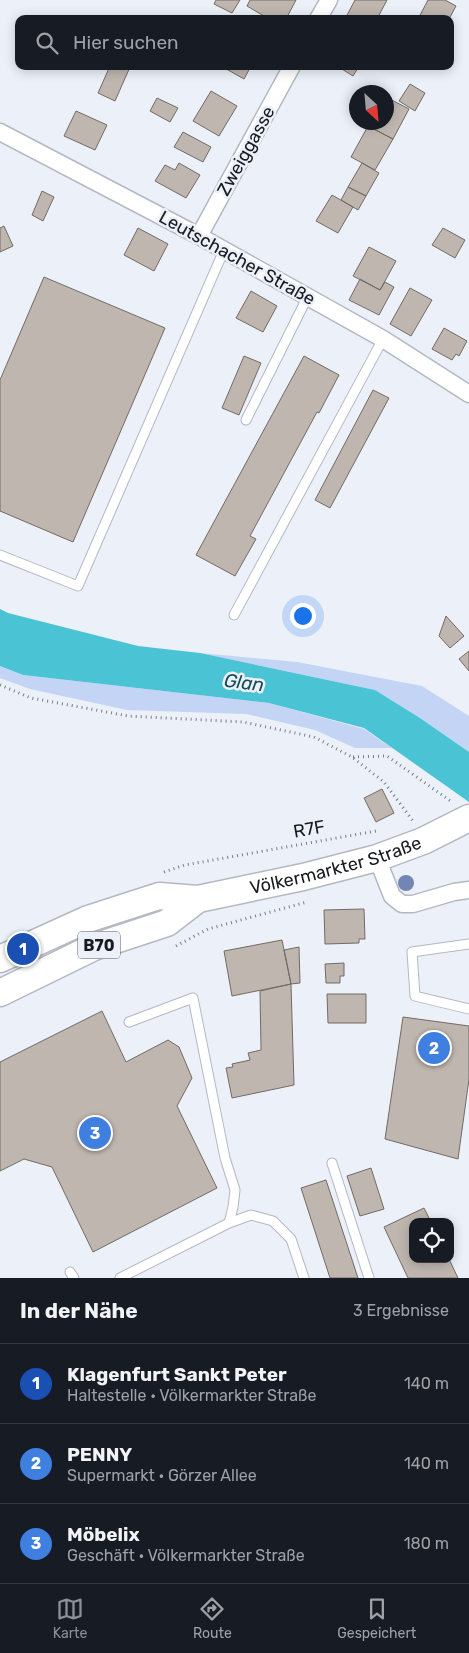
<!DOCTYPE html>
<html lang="de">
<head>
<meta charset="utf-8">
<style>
	body { margin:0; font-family:Rubik,sans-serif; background:#20242c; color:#f1f3f6 }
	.controls { position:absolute; right:15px; bottom:15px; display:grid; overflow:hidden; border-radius:10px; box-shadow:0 2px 12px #0003 }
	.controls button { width:45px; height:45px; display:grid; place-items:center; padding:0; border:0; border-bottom:1px solid #363941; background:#171b24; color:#f1f3f6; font:25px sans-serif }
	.compass { position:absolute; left:349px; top:85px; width:45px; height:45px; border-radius:50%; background:#171b24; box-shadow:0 2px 12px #0003; rotate:154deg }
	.you { position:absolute; left:302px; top:615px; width:18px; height:18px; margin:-12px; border:4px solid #fff; border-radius:50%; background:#1a73e8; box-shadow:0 0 0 8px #1a73e833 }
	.badge { display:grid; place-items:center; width:32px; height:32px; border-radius:50%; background:#8c9099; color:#fff; font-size:16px; font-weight:700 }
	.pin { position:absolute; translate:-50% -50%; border:2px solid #fff; box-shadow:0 1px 5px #0006 }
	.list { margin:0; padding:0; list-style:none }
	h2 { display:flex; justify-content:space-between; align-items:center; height:65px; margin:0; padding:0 20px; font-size:21px }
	h2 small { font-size:16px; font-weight:400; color:#9ea1a6 }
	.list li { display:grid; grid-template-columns:32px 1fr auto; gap:15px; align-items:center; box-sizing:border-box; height:80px; padding:0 20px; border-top:1px solid #363941 }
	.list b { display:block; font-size:19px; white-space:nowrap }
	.list p { margin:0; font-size:16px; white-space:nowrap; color:#9ea1a6 }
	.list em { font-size:16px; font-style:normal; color:#9ea1a6 }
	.icon { flex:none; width:28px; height:28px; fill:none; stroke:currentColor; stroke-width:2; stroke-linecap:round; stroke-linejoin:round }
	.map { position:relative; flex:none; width:469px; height:1278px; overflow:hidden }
	.search { position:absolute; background:#171b24; box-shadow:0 2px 12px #0003; left:15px; right:15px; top:15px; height:55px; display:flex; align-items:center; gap:12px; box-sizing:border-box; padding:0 18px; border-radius:10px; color:#9ea1a6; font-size:19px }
	.sheet { height:305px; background:#171b24 }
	nav { display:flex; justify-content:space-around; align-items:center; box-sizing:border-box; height:70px; border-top:1px solid #363941; background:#171b24; font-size:14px; color:#9ea1a6 }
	nav a { display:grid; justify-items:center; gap:2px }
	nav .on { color:#8c9099 }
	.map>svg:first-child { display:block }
</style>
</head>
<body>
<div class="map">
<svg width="469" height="1278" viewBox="0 0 469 1278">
	<rect width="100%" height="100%" fill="#ebf0f9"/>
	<path fill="#c3d4f5" d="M200,653L297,662L422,686L469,716V752L420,718L375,690Z
		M0,666L23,675L269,703L364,729L392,748H355L315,730L246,714L127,710L30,689L0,678Z"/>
	<path fill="#4ac3d5" d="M0,609L8,613L138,646L200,653L375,690L420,718L469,752V802L364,728L269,703L23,675L0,666Z"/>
	<path fill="#beb6af" stroke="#726b64" d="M216,0H240L232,13L214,4Z
		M250,0H296L286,19H269L247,6Z
		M355,0H387L377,19H345Z
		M428,0H445L456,6L449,19H418Z
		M110,66L130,67L115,101L98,93Z
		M221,66H251L244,79Z
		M337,66H359L353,76Z
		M410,84L425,93L415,111L399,101Z
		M211,91L237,106L219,136L193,121Z
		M386,97L409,109L393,139L368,126L370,122H386Z
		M157,98L178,108L170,122L150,111Z
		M76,111L107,125L95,150L64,136Z
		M368,126L393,139L375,170L351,157Z
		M183,132L211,147L203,162L174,147Z
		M179,163L200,175L186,198L155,181L165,165L175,170Z
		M362,163L379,173L366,196L348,187Z
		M348,187L366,196L358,210L341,200Z
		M42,191L54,197L43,221L32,215Z
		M332,195L353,207L338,233L316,221Z
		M4,226L13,246L0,252V228Z
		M138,228L168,244L154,271L124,255Z
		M443,228L465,240L455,258L432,245Z
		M369,247L396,261L380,290L353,276Z
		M44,277L165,328L73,542L0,511V380Z
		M360,279L380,290L385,282L394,287L379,315L349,300Z
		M410,288L432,300L411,336L390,324Z
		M251,291L277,306L263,332L236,318Z
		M444,328L467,341L459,356L456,354L452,360L432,349Z
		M244,356L261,363L239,415L222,408Z
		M304,356L339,375L319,413L317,412L250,536L256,539L235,576L196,555Z
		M373,390L389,398L330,508L315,500Z
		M446,616L464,636L450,648L439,636Z
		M469,651V671L459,659Z
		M382,789L394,813L376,822L364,798Z
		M364,909L365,939H359V943L325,944L324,910Z
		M282,940L291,984L232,996L224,951Z
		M299,947L300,983L291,984L284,950Z
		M344,963V976H340V983H326L325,964Z
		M291,984L294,1085L232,1098L226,1068L233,1067L232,1064L250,1060L248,1053L261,1050L260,991Z
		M327,994H366V1023H328Z
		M102,1011L126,1062L168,1040L179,1047L192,1078L177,1106L217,1188L93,1252L52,1167L24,1159L0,1171V1062Z
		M403,1017L469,1026V1079L458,1159L385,1139Z
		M371,1168L384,1209L360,1216L347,1176Z
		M326,1180L358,1278H330L301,1188Z
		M424,1208L431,1222H413V1259H449L458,1278H408L384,1227Z"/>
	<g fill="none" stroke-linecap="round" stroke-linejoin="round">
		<defs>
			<path id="service" d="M246,420L308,296
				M0,555L78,586L224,250
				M234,615L383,339
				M469,944L412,952L415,996L469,1009
				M332,1163L369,1278
				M229,1223L251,1215L273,1221L291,1239L304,1278
				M70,1272L74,1278
				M120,1278L229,1223L233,1207L235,1190L225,1158L193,998L129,1022"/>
			<path id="minor" d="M318,19L329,0
				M0,132L199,236L383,339L469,394
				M199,236L292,66
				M377,858L392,896L402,904H413L454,892L469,890"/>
			<g id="primary">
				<path id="s1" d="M0,959L88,919L159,896L198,899L303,877L377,858L423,841L469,818"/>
				<path d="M0,993L94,947L167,923L198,899"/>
			</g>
		</defs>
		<use href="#service" stroke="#b3b8c1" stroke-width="11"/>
		<use href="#minor" stroke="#b3b8c1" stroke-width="19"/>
		<use href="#primary" stroke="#b3b8c1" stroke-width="29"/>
		<path stroke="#7b7e84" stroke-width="3" stroke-dasharray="1 4" stroke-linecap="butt" d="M0,685L31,698L128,716L243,722L314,737L352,757L384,782L413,821
			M353,757L387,756L452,802
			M164,872L185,865L376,831
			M176,946L208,929L307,902"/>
		<use href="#service" stroke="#fff" stroke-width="9"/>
		<use href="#minor" stroke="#fff" stroke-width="16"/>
		<use href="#primary" stroke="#fff" stroke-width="26"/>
	</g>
	<circle fill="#7285b4" cx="406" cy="883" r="8"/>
	<g text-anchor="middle" stroke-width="5" stroke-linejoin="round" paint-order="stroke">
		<rect fill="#ebf0f9" stroke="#585a60" stroke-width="1" x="78" y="931.5" width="42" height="27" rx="4"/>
		<g font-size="16" font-weight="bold" fill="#191a1e">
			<text x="99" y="951">B70</text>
		</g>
		<g font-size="18" fill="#191a1e" stroke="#ebf0f9">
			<text transform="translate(246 151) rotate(-61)" y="6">Zweiggasse</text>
			<text transform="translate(237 258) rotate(29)" y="6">Leutschacher Straße</text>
			<text transform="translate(309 829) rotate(-10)" y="6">R7F</text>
			<text dy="6" stroke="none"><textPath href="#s1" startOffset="352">Völkermarkter Straße</textPath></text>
		</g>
		<g font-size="19" font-style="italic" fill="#164b53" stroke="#ebf0f9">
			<text transform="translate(244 682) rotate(7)" y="7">Glan</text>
		</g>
	</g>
</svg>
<div class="controls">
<button><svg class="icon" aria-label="locate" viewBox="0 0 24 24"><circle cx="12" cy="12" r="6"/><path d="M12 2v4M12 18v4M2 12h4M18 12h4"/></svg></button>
</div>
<svg class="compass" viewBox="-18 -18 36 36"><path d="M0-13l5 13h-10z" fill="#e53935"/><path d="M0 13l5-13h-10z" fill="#9ea1a6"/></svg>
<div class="you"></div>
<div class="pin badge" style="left:23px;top:949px;background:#1a4fb4">1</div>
<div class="pin badge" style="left:434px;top:1048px;background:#3f7fe0">2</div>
<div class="pin badge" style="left:95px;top:1133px;background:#3f7fe0">3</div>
<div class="search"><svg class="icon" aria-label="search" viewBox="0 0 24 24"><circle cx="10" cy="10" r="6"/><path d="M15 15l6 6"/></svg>Hier suchen</div>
</div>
<section class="sheet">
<h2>In der Nähe<small>3 Ergebnisse</small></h2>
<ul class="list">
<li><span class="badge" style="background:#1a4fb4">1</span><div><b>Klagenfurt Sankt Peter</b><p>Haltestelle · Völkermarkter Straße</p></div><em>140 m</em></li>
<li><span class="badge" style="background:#3f7fe0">2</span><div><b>PENNY</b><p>Supermarkt · Görzer Allee</p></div><em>140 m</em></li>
<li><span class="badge" style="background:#3f7fe0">3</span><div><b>Möbelix</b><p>Geschäft · Völkermarkter Straße</p></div><em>180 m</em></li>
</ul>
</section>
<nav>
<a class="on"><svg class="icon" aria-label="map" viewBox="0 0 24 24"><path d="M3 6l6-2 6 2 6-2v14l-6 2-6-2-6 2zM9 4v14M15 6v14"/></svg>Karte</a>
<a><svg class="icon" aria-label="directions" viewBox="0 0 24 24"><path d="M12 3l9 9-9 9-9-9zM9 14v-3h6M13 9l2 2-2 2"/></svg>Route</a>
<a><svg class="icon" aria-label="saved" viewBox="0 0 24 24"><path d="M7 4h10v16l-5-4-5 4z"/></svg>Gespeichert</a>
</nav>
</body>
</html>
